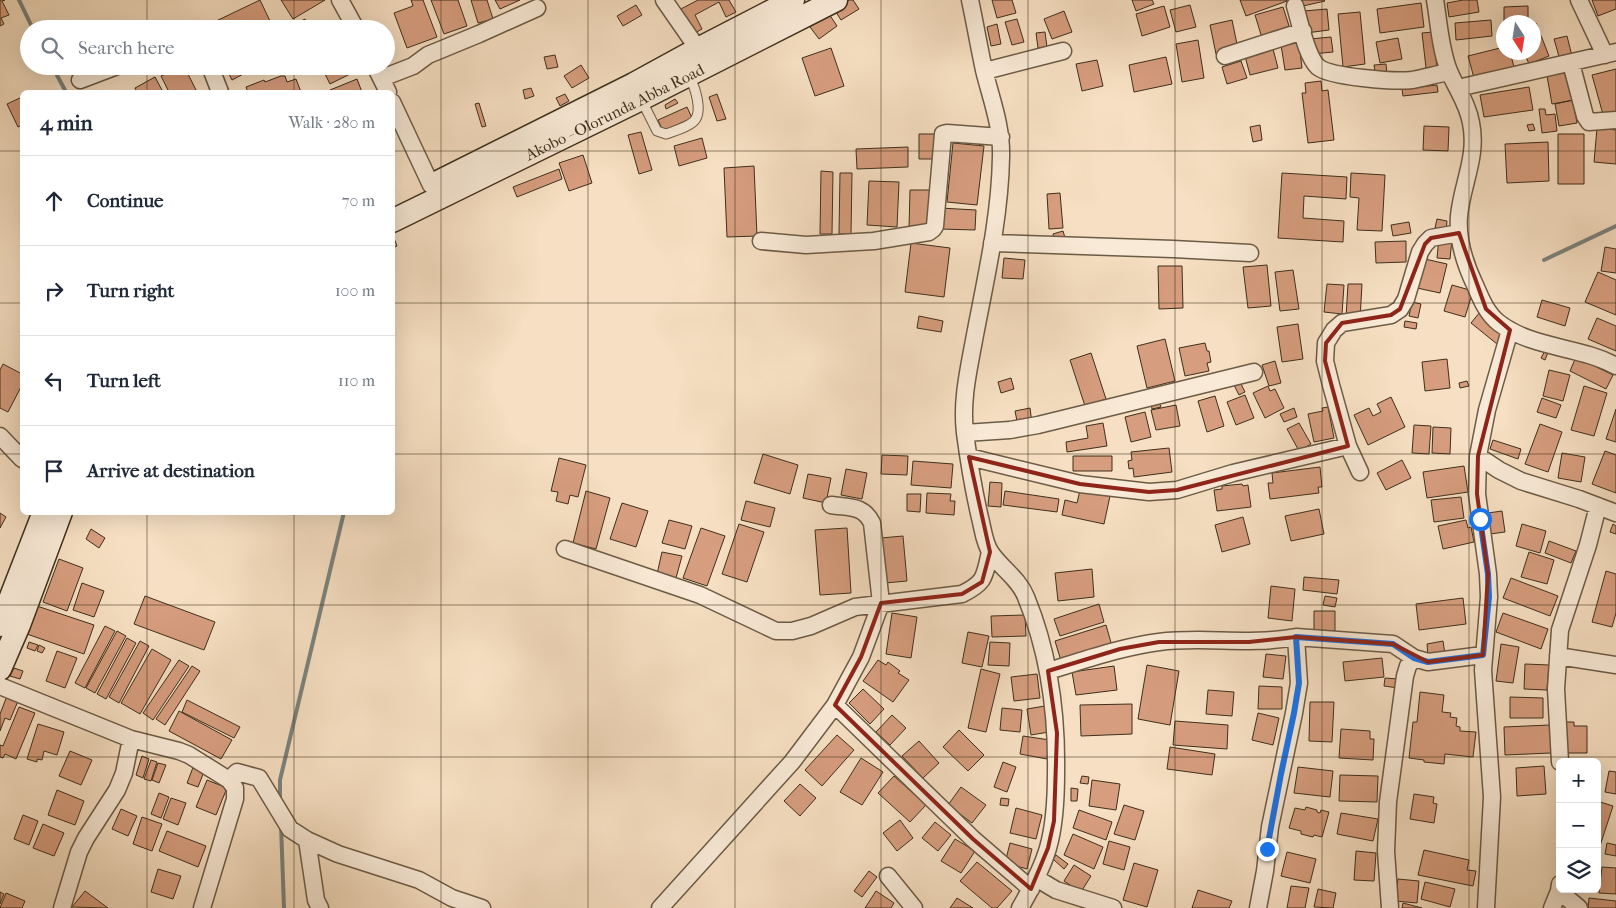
<!DOCTYPE html>
<html lang="en">
<head>
<meta charset="utf-8">
<style>
	body { margin:0; font-family:"IM FELL French Canon",serif; background:#f6f6f7; color:#1f2937 }
	.controls { position:absolute; right:15px; bottom:15px; display:grid; overflow:hidden; border-radius:8px; box-shadow:0 5px 20px #0002 }
	.controls button { width:45px; height:45px; display:grid; place-items:center; padding:0; border:0; border-bottom:1px solid #e0e1e3; background:#fff; color:#1f2937; font:25px sans-serif }
	.compass { position:absolute; left:1496px; top:15px; width:45px; height:45px; border-radius:50%; background:#fff; box-shadow:0 5px 20px #0002; rotate:168deg }
	.stop { position:absolute; width:15px; height:15px; margin:-11px; border:4px solid #1a73e8; border-radius:50%; background:#fff }
	.stop.end { background:#1a73e8; border-color:#fff; box-shadow:0 1px 5px #0008 }
	.list { margin:0; padding:0; list-style:none }
	h2 { display:flex; justify-content:space-between; align-items:center; height:65px; margin:0; padding:0 20px; font-size:21px }
	h2 small { font-size:16px; font-weight:400; color:#747a83 }
	.list li { display:grid; grid-template-columns:32px 1fr auto; gap:15px; align-items:center; box-sizing:border-box; height:90px; padding:0 20px; border-top:1px solid #e0e1e3 }
	.list b { display:block; font-size:19px; white-space:nowrap }
	.list em { font-size:16px; font-style:normal; color:#747a83 }
	.icon { flex:none; width:28px; height:28px; fill:none; stroke:currentColor; stroke-width:2; stroke-linecap:round; stroke-linejoin:round }
	.map { position:relative; flex:none; width:1616px; height:908px; overflow:hidden }
	.search { position:absolute; background:#fff; box-shadow:0 5px 20px #0002; left:20px; top:20px; width:375px; height:55px; display:flex; align-items:center; gap:12px; box-sizing:border-box; padding:0 18px; border-radius:28px; color:#747a83; font-size:19px }
	.panel { position:absolute; background:#fff; box-shadow:0 5px 20px #0002; left:20px; top:90px; width:375px; height:425px; border-radius:8px }
	.map>svg:first-child { display:block }
</style>
</head>
<body>
<div class="map">
<svg width="1616" height="908" viewBox="0 0 1616 908">
	<rect width="100%" height="100%" fill="#f6dfc2"/>
	<filter id="stains"><feTurbulence type="fractalNoise" baseFrequency=".004" numOctaves="4"/><feColorMatrix values="0 0 0 0 .2 0 0 0 0 .09 0 0 0 0 .02 0 0 0 .5 -.17"/></filter>
	<radialGradient id="worn" r=".72"><stop offset=".6" stop-color="#630" stop-opacity="0"/><stop offset="1" stop-color="#630" stop-opacity=".3"/></radialGradient>
	<g fill="none" stroke-linecap="round" stroke-linejoin="round">
		<path stroke="#7b827d" stroke-width="4" d="M19,0L33,29
			M52,66L66,92
			M1544,260L1616,226
			M280,801V780L344,512
			M281,825L284,908"/>
	</g>
	<path fill="#d69d7e" stroke="#3e2f1b" d="M0,0H5L2,1L9,15L1,18L4,24L0,26Z
		M260,0L270,21L266,23L267,25L259,29H215L212,23Z
		M281,0H325L293,19Z
		M411,0H423L437,37L407,48L394,13L413,6Z
		M431,0H458L467,26L444,34Z
		M471,0H487L493,19L478,23Z
		M495,0H520L500,9Z
		M698,0H729L736,12L726,17L719,2L695,15L702,29L692,35L679,10Z
		M849,0H853L859,9L841,20L834,9Z
		M992,0H1012L1016,13L997,18Z
		M1132,0H1152L1154,4L1136,11Z
		M1240,0H1287V1L1246,16Z
		M1302,0H1324L1325,1L1303,6Z
		M1463,0H1477L1479,12L1449,17L1447,3Z
		M1592,0H1616V9L1598,16Z
		M1421,3L1424,27L1380,33L1377,9Z
		M636,5L642,15L623,26L617,16Z
		M1190,5L1196,27L1176,32L1170,10Z
		M1164,6L1170,27L1142,36L1136,14Z
		M1528,6V20L1504,21V7Z
		M1283,7L1290,29L1262,38L1255,15Z
		M1327,9L1329,30L1306,33L1304,11Z
		M1064,11L1072,32L1052,39L1044,19Z
		M1360,12L1365,64L1343,67L1338,14Z
		M829,14L837,26L819,39L810,27Z
		M305,19L310,29H285Z
		M1017,19L1024,42L1012,45L1005,22Z
		M1232,20L1238,49L1216,54L1210,25Z
		M1491,20L1492,36L1456,40L1455,23Z
		M1536,23L1549,56L1529,64L1524,52H1534V25Z
		M997,24L1001,44L991,46L987,27Z
		M1045,32L1047,47L1038,48L1036,33Z
		M1433,32L1437,67L1426,68L1422,33Z
		M1567,36L1572,56L1560,60L1554,39Z
		M1331,37L1333,52L1312,54L1310,39Z
		M1398,38L1402,59L1380,63L1376,42Z
		M1198,40L1204,78L1182,82L1176,44Z
		M1299,43L1302,68L1285,70L1281,45Z
		M1504,47V52H1510L1514,67L1474,78L1468,56Z
		M831,48L844,86L815,96L802,58Z
		M1273,49L1278,68L1250,75L1245,56Z
		M555,55L558,67L547,69L544,57Z
		M1166,57L1172,84L1134,92L1129,65Z
		M1097,60L1103,86L1082,91L1076,64Z
		M1241,61L1247,78L1227,84L1222,67Z
		M1386,64L1387,74L1376,76L1374,65Z
		M581,65L589,78L572,88L564,76Z
		M182,66L185,73L187,72L197,92H169L161,76Z
		M225,66H246L249,71L232,80Z
		M321,66H351L354,72L330,84Z
		M1616,69V115L1604,118L1592,75Z
		M1568,72L1574,100L1552,104L1547,76Z
		M281,76H285L287,82L296,79L301,92H248L246,87L264,80L265,82Z
		M155,77L163,92H137L135,88Z
		M357,79L362,92H331L330,90Z
		M1321,81L1322,91L1328,90L1334,140L1308,143L1302,93H1306L1305,83Z
		M1437,85L1438,92L1403,96L1402,89Z
		M1529,87L1533,110L1484,117L1480,95Z
		M531,88L534,96L525,99L523,90Z
		M565,94L569,101L560,106L556,98Z
		M717,94L726,119L717,121L709,97Z
		M22,97V125L18,127L7,104Z
		M675,99L678,103L666,109L665,105Z
		M1573,100L1577,123L1559,126L1555,104Z
		M479,103L486,126L482,127L475,104Z
		M687,107L692,118L663,131L658,120Z
		M1539,109H1545L1546,115L1555,114L1557,131L1542,133Z
		M1533,124L1535,130L1529,131L1527,125Z
		M1260,125L1262,140L1253,142L1250,127Z
		M1424,126L1449,127L1448,151L1423,150Z
		M1597,128L1616,130V164L1594,162Z
		M641,132L652,170L639,174L628,135Z
		M919,134H935V159H919Z
		M1558,134H1584V184H1558Z
		M702,138L707,158L679,166L674,146Z
		M1548,142L1549,181L1507,183L1505,144Z
		M953,143L984,146L977,205L947,202Z
		M908,147V167L857,169L856,149Z
		M583,155L592,183L569,191L559,163Z
		M754,166L757,236L727,237L724,168Z
		M559,169L562,179L517,197L513,187Z
		M821,171L833,172L832,234H820Z
		M840,173H852L851,234H839Z
		M1282,173L1347,177L1346,199L1304,196L1303,218L1344,221L1343,242L1278,238Z
		M1351,173L1385,175L1382,231L1357,230L1359,198L1350,197Z
		M869,181L899,182L897,227L867,225Z
		M910,190H933L932,229L909,228Z
		M1060,193L1063,228L1049,229L1047,194Z
		M940,208L976,210L975,230L940,229Z
		M1437,219L1447,221L1446,230L1435,228Z
		M1409,222L1411,233L1393,236L1391,225Z
		M1063,231L1066,241L1055,244L1053,234Z
		M394,238L397,246L392,248V239Z
		M1439,238L1452,239L1450,259L1437,258Z
		M1406,241V262L1376,263L1375,242Z
		M911,243L950,248L944,297L905,292Z
		M1605,247L1616,249V273L1601,271Z
		M1004,258L1025,260L1023,279L1002,278Z
		M1425,259L1447,264L1440,293L1417,288Z
		M1267,265L1271,306L1248,308L1243,267Z
		M1158,266H1182L1183,308L1159,309Z
		M1293,270L1299,309L1280,311L1275,272Z
		M1598,272L1616,280V315L1585,302Z
		M1327,284L1344,285L1342,314L1324,312Z
		M1348,284H1362L1360,319L1346,318Z
		M1452,285L1473,291L1465,317L1444,311Z
		M1542,300L1570,308L1565,326L1537,317Z
		M1412,302L1421,304L1418,318L1409,316Z
		M1480,312L1506,333L1497,344L1471,323Z
		M919,316L943,321L941,332L917,328Z
		M1597,318L1616,326V351L1588,339Z
		M1405,321L1417,323L1416,329L1404,327Z
		M1298,324L1303,359L1282,362L1277,327Z
		M1165,339L1175,381L1147,388L1137,346Z
		M1205,343L1207,351H1209L1211,362L1207,363L1209,371L1185,376L1179,348Z
		M1546,349L1549,350L1545,360L1541,358Z
		M1091,353L1106,399L1085,406L1070,360Z
		M1576,357L1613,375L1606,389L1570,371Z
		M1447,359L1450,388L1425,391L1422,362Z
		M1275,361L1281,383L1269,386L1262,365Z
		M3,364L22,374V385L8,412L0,408V370Z
		M1549,370L1570,375L1563,401L1543,396Z
		M1011,378L1014,389L1001,393L998,382Z
		M1467,381L1469,386L1460,388L1459,383Z
		M1240,382L1245,392L1239,395L1234,385Z
		M1268,386L1270,391L1275,389L1284,408L1265,418L1253,393Z
		M1584,386L1607,393L1594,436L1571,430Z
		M1245,395L1254,418L1236,425L1227,402Z
		M1215,396L1224,426L1207,432L1198,401Z
		M1391,397L1405,427L1368,445L1354,415L1369,408L1373,416L1381,412L1377,404Z
		M1542,398L1561,405L1556,418L1537,412Z
		M1159,402L1161,407L1152,409L1151,403Z
		M1176,405L1180,426L1156,430L1151,410Z
		M1328,407L1334,438L1314,442L1308,414L1323,411L1322,408Z
		M1030,408L1032,423L1018,426L1015,411Z
		M1294,408L1297,417L1284,422L1280,414Z
		M1616,409V442L1606,439Z
		M1145,412L1151,437L1131,442L1125,417Z
		M1103,423L1107,446L1067,452L1066,442L1088,438L1086,426Z
		M1299,423L1311,444L1299,451L1287,429Z
		M1540,424L1562,432L1548,472L1525,464Z
		M1414,425L1431,426L1429,454L1412,453Z
		M1433,427L1451,428L1450,454L1432,453Z
		M1493,440L1521,449L1518,459L1490,449Z
		M1169,448L1172,472L1134,477L1133,468L1129,469L1128,461L1132,460L1131,452Z
		M1605,451L1616,455V493L1592,484Z
		M1562,453L1585,457L1581,482L1558,478Z
		M763,454L798,465L790,494L754,483Z
		M882,455L908,456L907,475L881,474Z
		M1073,456H1112V471H1073Z
		M559,458L586,465L578,497L570,495L568,504L556,501L558,492L551,491Z
		M1402,460L1411,478L1386,490L1377,473Z
		M913,461L953,464L951,488L911,485Z
		M1464,466L1468,492L1427,498L1423,472Z
		M1320,467L1322,487H1318L1319,493L1270,499L1268,483H1273L1272,473Z
		M846,469L867,473L862,499L841,495Z
		M808,474L831,478L826,503L803,498Z
		M990,482L1002,483L1001,507L988,506Z
		M1242,484L1243,486L1248,485L1251,507L1217,511L1214,490L1222,489V486Z
		M1080,490L1110,496L1104,524L1062,515L1065,500L1077,503Z
		M586,491L610,498L596,549L573,543Z
		M1005,491L1059,499L1057,512L1003,505Z
		M927,493L951,494L950,501H955L954,515L926,513Z
		M907,494H921L920,512L907,511Z
		M1461,497L1464,518L1434,522L1431,500Z
		M746,501L775,508L770,527L741,520Z
		M622,503L648,511L636,547L610,539Z
		M1319,509L1324,534L1291,541L1285,516Z
		M1502,511L1505,532L1490,534L1488,513Z
		M0,513L6,517L0,528Z
		M1243,517L1250,544L1222,552L1215,525Z
		M669,520L692,526L685,549L662,543Z
		M1466,520L1468,528L1471,527L1474,542L1443,549L1438,526Z
		M739,524L764,532L747,582L722,574Z
		M1522,524L1546,531L1540,553L1516,546Z
		M1613,524L1616,526V534L1610,532Z
		M701,528L725,536L707,586L683,578Z
		M847,528L851,593L820,595L815,530Z
		M91,529L105,538L99,548L86,539Z
		M903,536L907,581L885,583L881,538Z
		M1549,541L1576,551L1571,563L1545,553Z
		M662,552L682,556L676,578L657,574Z
		M1529,552L1554,560L1547,584L1521,577Z
		M59,559L83,568L67,611L43,602Z
		M1092,569L1094,597L1058,601L1055,573Z
		M1606,571L1616,574V613L1612,627L1592,622Z
		M1304,577L1339,580L1337,594L1303,590Z
		M1511,578L1558,596L1550,616L1503,598Z
		M82,583L104,591L94,617L73,610Z
		M1271,586L1295,589L1292,621L1268,618Z
		M145,596L215,622L204,650L134,624Z
		M1325,596L1337,598L1335,607L1323,605Z
		M1463,598L1466,624L1419,630L1416,604Z
		M1099,604L1104,622L1060,636L1054,619Z
		M37,606L94,625L84,654L27,634Z
		M1314,611H1335V631H1314Z
		M892,613L917,617L911,658L886,654Z
		M1503,613L1548,629L1541,649L1496,632Z
		M1025,615L1026,636L992,637L991,616Z
		M1106,625L1112,646L1061,661L1055,641Z
		M105,626L115,631L85,688L75,683Z
		M117,631L126,636L95,693L86,688Z
		M968,632L989,636L982,667L962,663Z
		M127,638L136,643L106,699L97,694Z
		M140,641L149,646L119,703L109,697Z
		M1443,641L1445,654L1428,656L1427,644Z
		M29,642L38,645L35,651L27,648Z
		M990,642L1010,643L1009,666L988,665Z
		M1501,644L1519,647L1513,683L1496,681Z
		M39,645L45,648L42,653L37,651Z
		M152,649L171,660L140,714L121,703Z
		M57,651L77,658L65,688L46,681Z
		M1266,654L1286,656L1283,679L1263,677Z
		M1382,658L1384,677L1345,681L1343,662Z
		M179,660L189,666L153,720L143,713Z
		M878,660L886,665L888,662L900,671L898,673L909,680L893,702L863,681Z
		M1525,664L1549,665L1547,690L1524,689Z
		M1147,665L1179,671L1170,725L1138,719Z
		M192,666L200,671L165,725L156,719Z
		M1114,666L1117,690L1076,695L1072,672Z
		M14,668L23,671L20,679L10,676Z
		M981,669L1000,674L986,732L968,728Z
		M1037,674L1040,698L1014,701L1011,677Z
		M1385,678L1398,679V688L1384,686Z
		M1259,686L1282,687V709H1258Z
		M863,689L884,709L870,724L849,703Z
		M1208,690L1234,692L1232,716L1206,714Z
		M1420,692L1444,695L1442,712L1451,713L1450,717L1457,718L1456,726L1460,727V731L1476,732L1473,757L1445,754L1444,764L1424,762V760L1409,758L1413,722H1417Z
		M7,696L18,701L10,720L5,718L0,731V714Z
		M1510,697L1543,698V718H1510Z
		M187,700L240,727L234,738L182,712Z
		M1310,702H1334L1332,742L1309,741Z
		M1132,704V734L1081,736L1080,705Z
		M1045,706L1049,732L1031,735L1027,709Z
		M19,707L35,713L16,759L5,754L3,758L0,757V745L3,746Z
		M1002,708L1022,710L1020,732L1000,730Z
		M179,711L232,740L221,759L169,731Z
		M1258,713L1279,718L1273,745L1252,740Z
		M892,715L906,728L890,745L876,732Z
		M1175,721L1228,725L1227,749L1173,745Z
		M1564,722H1574V726H1587V753H1564Z
		M38,724L64,732L57,755L44,751L42,760L37,759V762L27,759Z
		M1550,725L1551,753L1505,755L1504,727Z
		M1341,729L1370,731V739H1374L1373,760L1339,758Z
		M959,730L984,755L968,771L943,747Z
		M837,735L854,750L822,786L805,770Z
		M1023,736L1050,740L1047,759L1020,754Z
		M919,741L939,763L923,778L902,756Z
		M1170,747L1215,754L1212,775L1167,769Z
		M70,751L92,760L81,785L59,776Z
		M142,756L149,759L143,778L136,775Z
		M861,758L883,772L862,805L840,792Z
		M151,760L157,762L151,781L144,779Z
		M1003,762L1016,767L1007,792L994,787Z
		M158,763L166,765L159,783L152,780Z
		M194,765L205,769L198,787L187,783Z
		M1544,766L1546,794L1517,796L1516,768Z
		M1298,767L1333,771L1330,797L1294,793Z
		M1609,771L1616,772V794L1605,792Z
		M1340,775L1378,776L1377,802L1339,801Z
		M894,776L926,805L910,822L878,793Z
		M1082,776L1089,777L1088,784L1080,783Z
		M207,780L227,788L216,815L196,807Z
		M1092,780L1120,784L1116,810L1089,806Z
		M800,784L816,798L800,816L784,801Z
		M961,787L986,805L972,823L948,805Z
		M1071,788L1078,789L1077,801H1071Z
		M57,790L84,801L75,825L48,815Z
		M159,793L169,797L161,818L151,814Z
		M1414,794L1434,797L1433,803L1437,804L1434,823L1410,819Z
		M171,798L186,803L178,825L163,819Z
		M1001,798L1009,799L1008,806L1000,805Z
		M1597,801L1613,806L1598,852H1597Z
		M1124,805L1144,811L1135,840L1114,834Z
		M1306,807L1317,810V812L1320,813L1321,810L1329,812L1322,837L1314,835L1313,837L1301,834V831L1289,828L1295,808L1305,810Z
		M1016,808L1042,815L1036,839L1010,833Z
		M121,809L137,816L128,836L112,829Z
		M1079,810L1112,822L1106,840L1073,828Z
		M1341,813L1378,819L1373,841L1337,834Z
		M23,815L38,821L29,845L14,839Z
		M142,817L162,824L152,851L133,844Z
		M900,820L913,838L897,851L883,833Z
		M935,822L951,835L938,851L922,838Z
		M43,824L64,833L54,856L33,848Z
		M167,831L206,846L198,867L159,851Z
		M1073,834L1103,847L1094,869L1064,855Z
		M955,839L975,851L961,873L941,861Z
		M1109,841L1130,847L1124,870L1103,864Z
		M1010,843L1032,849L1027,869L1005,863Z
		M1607,843L1616,845V856L1605,854Z
		M1424,850L1469,860L1467,870L1476,871L1473,886L1418,875Z
		M1356,851L1376,853L1374,881L1354,880Z
		M1287,852L1316,859L1310,883L1281,876Z
		M1056,855L1068,864L1064,869L1053,859Z
		M977,862L1012,891L997,908H992L960,881Z
		M1134,863L1158,870L1147,907L1123,900Z
		M1074,865L1091,876L1081,892L1064,881Z
		M1602,867L1616,868V894L1599,893Z
		M158,869L181,876L173,899L151,892Z
		M869,871L877,877L862,897L854,891Z
		M1398,879L1419,881L1417,903L1395,901Z
		M1425,882L1455,889L1450,907L1421,899Z
		M1291,886L1309,888L1305,908H1287Z
		M1318,889L1336,893L1333,908L1314,907Z
		M1198,890L1232,901L1229,908H1192Z
		M85,891L108,908L72,907Z
		M876,891L894,903L891,908H865Z
		M0,892L4,894L0,904Z
		M6,893L25,901L22,908H0Z
		M957,898L973,908H950Z
		M1589,898L1616,901V908H1588Z
		M1403,903L1422,908H1402Z"/>
	<g fill="none" stroke-linecap="round" stroke-linejoin="round">
		<defs>
			<path id="service" d="M641,99L657,131L666,134C674,131 686,128 693,122C704,113 695,87 689,76"/>
			<path id="minor" d="M340,0L356,29
				M664,0L698,49
				M970,0C975,23 979,47 984,70C991,99 1002,126 1001,157C1000,217 986,277 975,335C969,368 961,400 965,433C969,463 974,493 981,522C983,531 985,545 991,553C1002,569 1019,579 1026,597C1049,653 1057,713 1056,773C1056,798 1055,824 1048,848C1042,869 1031,889 1020,908
				M1435,0C1439,23 1440,48 1449,71C1456,88 1468,104 1471,123C1478,156 1462,184 1459,216C1457,240 1465,264 1475,285C1481,299 1487,314 1499,323C1533,349 1580,346 1616,366
				M1579,0L1605,55
				M1295,6C1300,22 1306,56 1318,67C1330,77 1395,82 1412,80C1424,78 1437,74 1449,72
				M1225,56L1303,31
				M1571,63L1585,116L1589,122L1616,120
				M210,66L220,92
				M375,66L388,92
				M985,71L1063,51
				M382,78L413,66L428,55L479,34L537,8
				M80,80L117,66
				M1458,88L1616,52
				M392,102L431,185
				M761,241L806,245L874,241L929,232L933,229L935,226L943,134L947,133L1001,137
				M992,243L1173,249L1250,253
				M965,433L1010,430L1038,425L1254,372
				M0,436L22,459
				M1478,456L1499,470L1521,481L1579,499L1616,513
				M969,457L1080,484L1149,492L1177,490L1233,473L1348,446
				M1360,472L1348,446L1331,385L1325,361L1326,343L1334,330L1342,323L1391,315L1400,309L1406,299L1420,252L1425,244L1431,238L1459,233
				M565,549L700,595L776,631H792L811,626L855,607L962,594C986,582 984,577 990,552
				M1296,637L1393,644L1414,658L1428,662L1483,655
				M1558,656L1616,665
				M1048,671C1085,660 1121,647 1159,642C1205,636 1249,646 1296,637L1299,683L1294,713L1270,827L1265,871L1258,908
				M0,686L131,739L179,751L189,755L229,780L235,788V799L202,908
				M835,705L973,839L1031,889
				M1560,762L1556,689L1560,630L1588,545L1598,506
				M229,780L237,772L259,778L290,829L307,840
				M888,876L914,908
				M1036,878L1056,890L1113,908
				M1559,891L1579,908
				M62,908L79,852L86,838L117,790L124,773L131,739
				M320,908L316,900L307,840L338,854L419,880L452,898L482,908
				M660,908L792,762L835,705L861,657L881,603L872,523C863,505 850,508 831,505
				M1390,908L1386,851L1388,802L1405,676L1408,666L1414,658
				M1486,908L1492,797L1483,670L1489,597L1488,574L1477,494L1478,456L1487,410L1510,330
				M1552,908L1559,891L1560,884"/>
			<g id="secondary">
				<path d="M438,182L634,84L698,49L793,0"/>
				<path id="s1" d="M392,221L641,99L836,0"/>
				<path d="M0,625L44,512"/>
				<path d="M0,669L19,625L61,512"/>
			</g>
		</defs>
		<use href="#service" stroke="#6c5b45" stroke-width="11"/>
		<use href="#minor" stroke="#6c5b45" stroke-width="19"/>
		<use href="#secondary" stroke="#3e2f1b" stroke-width="25"/>
		<use href="#service" stroke="#f9ead7" stroke-width="9"/>
		<use href="#minor" stroke="#f9ead7" stroke-width="16"/>
		<use href="#secondary" stroke="#f9ead7" stroke-width="22"/>
	</g>
	<g fill="none" stroke-linecap="round" stroke-linejoin="round">
		<path stroke="#1a73e8" stroke-width="6" d="M1267,849L1281,774L1294,713L1299,683L1296,637L1393,644L1414,658L1428,662L1483,655L1489,597L1488,574L1480,519"/>
	</g>
	<path fill="none" stroke="#8f2418" stroke-width="4" stroke-linejoin="round" d="M1459,233L1486,309L1510,330L1478,456L1477,494L1488,574L1483,655L1428,662L1393,644L1296,637L1249,642H1159L1120,649L1048,671L1057,733L1054,821L1048,848L1031,889L973,839L835,705L861,657L881,603L962,594L982,582L990,552L969,457L1080,484L1149,492L1177,490L1348,446L1325,361L1326,343L1342,323L1391,315L1400,309L1425,244L1431,238Z"/>
	<path fill="none" stroke="#3e2f1b" stroke-width="1" stroke-opacity="0.55" d="M147,0V29M294,0V29M441,0V908M588,0V908M735,0V908M881,0V908M1028,0V908M1175,0V908M1322,0V908M1469,0V908M147,66V92M294,66V92M0,151H22M392,151H1616M0,303H22M392,303H1616M0,454H22M392,454H1616M147,512V908M294,512V908M0,605H1616M0,757H1616"/>
	<g text-anchor="middle" stroke-width="5" stroke-linejoin="round" paint-order="stroke">
		<g font-size="16" fill="#3e2f1b" stroke="#f9ead7">
			<text dy="6" stroke="none"><textPath href="#s1" startOffset="248">Akobo - Olorunda Abba Road</textPath></text>
		</g>
	</g>
	<rect width="100%" height="100%" filter="url(#stains)"/>
	<rect width="100%" height="100%" fill="url(#worn)"/>
</svg>
<div class="controls">
<button>+</button>
<button>−</button>
<button><svg class="icon" aria-label="layers" viewBox="0 0 24 24"><path d="M12 4l9 5-9 5-9-5zM3 14l9 5 9-5"/></svg></button>
</div>
<svg class="compass" viewBox="-18 -18 36 36"><path d="M0-13l5 13h-10z" fill="#e53935"/><path d="M0 13l5-13h-10z" fill="#747a83"/></svg>
<div class="stop" style="left:1480px;top:519px"></div>
<div class="stop end" style="left:1267px;top:849px"></div>
<div class="search"><svg class="icon" aria-label="search" viewBox="0 0 24 24"><circle cx="10" cy="10" r="6"/><path d="M15 15l6 6"/></svg>Search here</div>
<section class="panel">
<h2>4 min<small>Walk · 280 m</small></h2>
<ul class="list">
<li><svg class="icon" aria-label="ahead" viewBox="0 0 24 24"><path d="M12 20V5M6 11l6-6 6 6"/></svg><div><b>Continue</b></div><em>70 m</em></li>
<li><svg class="icon" aria-label="right" viewBox="0 0 24 24"><path d="M7 20v-9h11M14 6l5 5-5 5"/></svg><div><b>Turn right</b></div><em>100 m</em></li>
<li><svg class="icon" aria-label="left" viewBox="0 0 24 24"><path d="M17 20v-9H6M10 6l-5 5 5 5"/></svg><div><b>Turn left</b></div><em>110 m</em></li>
<li><svg class="icon" aria-label="arrive" viewBox="0 0 24 24"><path d="M6 21V4h12l-3 4 3 4H6"/></svg><div><b>Arrive at destination</b></div></li>
</ul>
</section>
</div>
</body>
</html>
